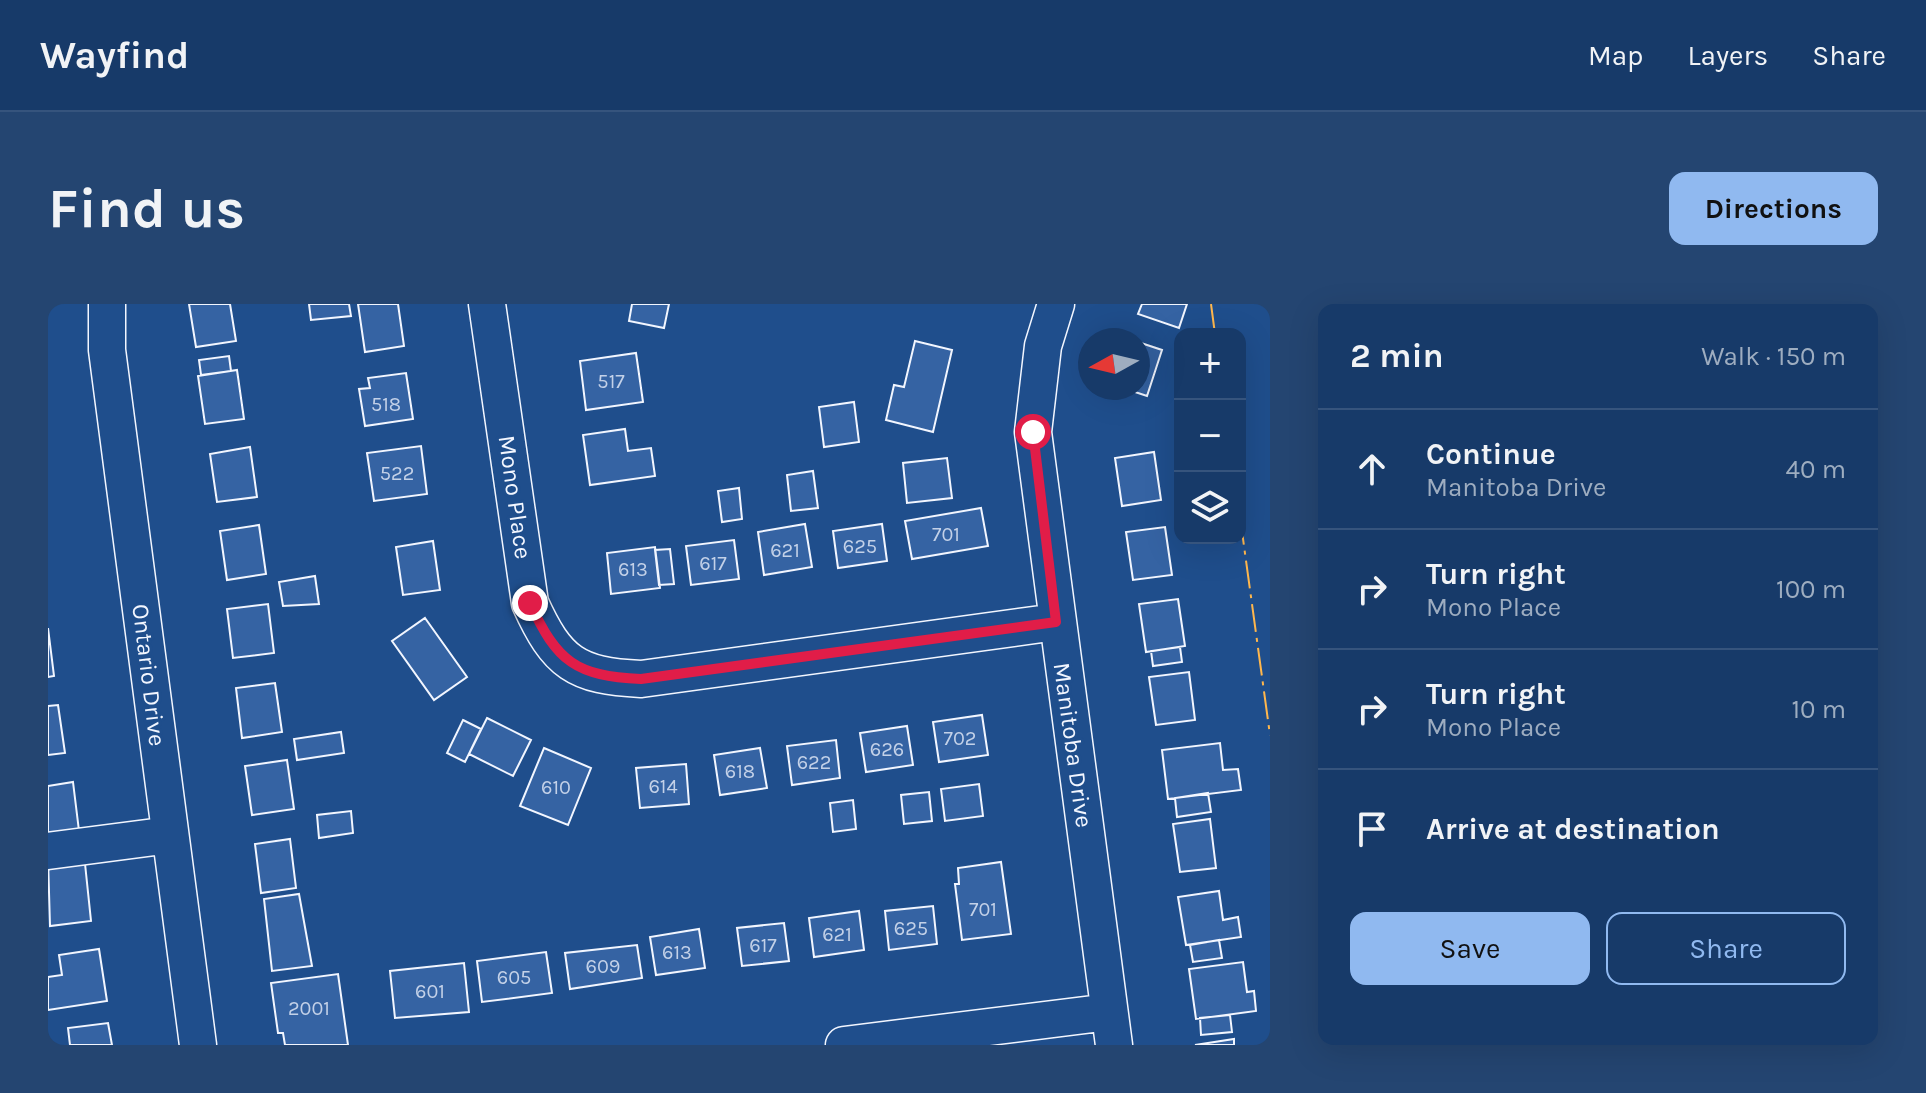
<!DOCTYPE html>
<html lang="en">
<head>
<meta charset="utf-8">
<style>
	body { margin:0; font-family:Karla,sans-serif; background:#244571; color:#f1f3f6 }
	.controls { position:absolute; right:24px; top:24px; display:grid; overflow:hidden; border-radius:16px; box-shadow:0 8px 32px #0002 }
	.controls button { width:72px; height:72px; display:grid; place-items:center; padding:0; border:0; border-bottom:2px solid #36547d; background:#173a69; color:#f1f3f6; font:40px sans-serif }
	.compass { position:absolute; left:1030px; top:24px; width:72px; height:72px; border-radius:50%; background:#173a69; box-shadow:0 8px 32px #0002; rotate:262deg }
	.stop { position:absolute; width:24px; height:24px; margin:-18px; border:6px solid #e11d48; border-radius:50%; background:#fff }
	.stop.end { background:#e11d48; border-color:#fff; box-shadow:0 2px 8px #0008 }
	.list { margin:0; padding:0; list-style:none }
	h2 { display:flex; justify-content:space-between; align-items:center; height:104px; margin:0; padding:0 32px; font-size:34px }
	h2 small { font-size:26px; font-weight:400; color:#9eadc0 }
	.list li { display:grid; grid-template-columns:52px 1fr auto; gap:24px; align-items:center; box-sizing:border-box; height:120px; padding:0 32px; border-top:2px solid #36547d }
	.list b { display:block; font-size:30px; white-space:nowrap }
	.list p { margin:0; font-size:26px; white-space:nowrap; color:#9eadc0 }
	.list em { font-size:26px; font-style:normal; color:#9eadc0 }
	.actions { display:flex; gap:16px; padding:24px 32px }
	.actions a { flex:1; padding:18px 0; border:2px solid #90b9f0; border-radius:16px; text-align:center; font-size:28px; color:#90b9f0 }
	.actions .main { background:#90b9f0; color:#111 }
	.icon { flex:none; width:44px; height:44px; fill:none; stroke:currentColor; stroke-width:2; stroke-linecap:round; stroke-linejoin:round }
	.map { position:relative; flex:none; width:1222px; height:741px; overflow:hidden; border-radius:16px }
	header { display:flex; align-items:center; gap:48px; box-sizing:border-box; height:112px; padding:0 40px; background:#173a69; border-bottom:2px solid #36547d }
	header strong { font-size:38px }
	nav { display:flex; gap:44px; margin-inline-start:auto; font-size:28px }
	.intro { display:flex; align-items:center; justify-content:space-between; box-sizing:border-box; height:192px; padding:0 48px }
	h1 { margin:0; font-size:56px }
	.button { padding:20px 36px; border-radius:16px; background:#90b9f0; color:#111; font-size:28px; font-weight:700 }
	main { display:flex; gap:48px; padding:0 48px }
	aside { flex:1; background:#173a69; border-radius:16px; box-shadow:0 8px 32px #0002 }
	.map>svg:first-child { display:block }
</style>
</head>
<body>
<header>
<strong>Wayfind</strong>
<nav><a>Map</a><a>Layers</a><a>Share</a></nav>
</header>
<div class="intro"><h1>Find us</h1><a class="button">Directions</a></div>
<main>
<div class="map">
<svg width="1222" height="741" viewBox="0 0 1222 741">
	<rect width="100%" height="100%" fill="#1f4e8c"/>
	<path fill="#3563a3" stroke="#f2f6ff" stroke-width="2" d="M141,0H182L188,37L148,43Z
		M261,0H301L303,12L263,16Z
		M310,0H350L356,42L317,48Z
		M584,0H621L616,24L581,17Z
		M1094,0H1139L1131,24L1090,10Z
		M867,37L904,46L885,128L838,116L846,81L856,83Z
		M1090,38L1114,46L1099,92L1075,84H1090Z
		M588,49L595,98L538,106L532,57Z
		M181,52L183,67L153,71L151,56Z
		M189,66L196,115L157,120L150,72Z
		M358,69L365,115L317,122L311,85L322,84L320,74Z
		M806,98L811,138L776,143L771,103Z
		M577,125L580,147L603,144L607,172L542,181L535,131Z
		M373,142L379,190L326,197L319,149Z
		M202,143L209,193L169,198L162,150Z
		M1106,148L1113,196L1074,202L1067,154Z
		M899,154L904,194L859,199L855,159Z
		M765,167L770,204L743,207L739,171Z
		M691,184L694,215L674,218L670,187Z
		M933,204L940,242L864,255L857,217Z
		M757,220L764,263L716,271L710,228Z
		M834,220L839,257L790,264L785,227Z
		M211,221L218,270L179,276L172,227Z
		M1117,223L1124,271L1085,276L1078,228Z
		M686,236L691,275L643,281L638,242Z
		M385,237L392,286L355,291L348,243Z
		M607,243L612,284L563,290L559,249Z
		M622,245L626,280L611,281L607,246Z
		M267,272L271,300L235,302L231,278Z
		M1130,295L1137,342L1098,348L1091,300Z
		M220,300L226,349L185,354L179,305Z
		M377,314L419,373L386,396L344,337Z
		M0,324L6,372L0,373Z
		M1132,343L1134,358L1105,362L1103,347Z
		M1141,368L1147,416L1108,421L1101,373Z
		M227,379L234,428L194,434L188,384Z
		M10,401L17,449L0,451V402Z
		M934,411L940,451L891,458L885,418Z
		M439,414L483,436L465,472L421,450Z
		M415,416L433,425L417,458L399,449Z
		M859,422L865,461L818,468L812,429Z
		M293,428L296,449L249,456L246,435Z
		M788,436L792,474L744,481L739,442Z
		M1172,439L1175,466L1190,465L1193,486L1120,495L1114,446Z
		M496,444L543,464L520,521L472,502Z
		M712,444L719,484L672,491L666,451Z
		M239,456L246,505L204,511L197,462Z
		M638,460L641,500L592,504L588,464Z
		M25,478L31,527L0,531V482Z
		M931,480L935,512L897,517L893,485Z
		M881,488L884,517L856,520L853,491Z
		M1160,489L1163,508L1129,513L1127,494Z
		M805,496L808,525L785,528L782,499Z
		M303,507L305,529L271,534L269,511Z
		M1162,515L1168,564L1132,568L1125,520Z
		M242,535L248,584L213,589L207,540Z
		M36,550L43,617L2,622L0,554Z
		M953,558L963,630L914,636L907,580H911L910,564Z
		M1171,587L1175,616L1190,613L1193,633L1138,641L1130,593Z
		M251,590L264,662L224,667L216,595Z
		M885,602L889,640L841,646L837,607Z
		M811,607L816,646L766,653L761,614Z
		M736,619L741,657L694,662L689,624Z
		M651,625L657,664L608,671L602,633Z
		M1171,636L1174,654L1145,658L1142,641Z
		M589,641L594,674L522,685L517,649Z
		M51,645L59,697L0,706V673L14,671L11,651Z
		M498,648L504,689L434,698L429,657Z
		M1195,658L1199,688L1206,687L1208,707L1148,715L1141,665Z
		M416,659L421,708L347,714L342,667Z
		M290,670L300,741H237L235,729H230L223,679Z
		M1182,711L1184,728L1153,731L1152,714Z
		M60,719L64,741H22L20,724Z
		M1186,735V741H1147Z"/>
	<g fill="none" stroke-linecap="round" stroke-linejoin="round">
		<defs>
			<path id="minor" d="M59,0V46L150,741
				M439,0L482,299C509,359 528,372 593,375L1008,318
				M1008,0L995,42L985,128L1066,741
				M0,547L122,531
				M796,741L1061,708"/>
		</defs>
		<use href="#minor" stroke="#f2f6ff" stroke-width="39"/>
		<use href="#minor" stroke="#1f4e8c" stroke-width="36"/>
		<path stroke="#ffb74d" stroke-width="2" stroke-dasharray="28 6 4 6" stroke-linecap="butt" d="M1163,0L1167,30
			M1192,213L1222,431"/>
	</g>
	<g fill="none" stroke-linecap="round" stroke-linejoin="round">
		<path stroke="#e11d48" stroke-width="10" d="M482,299C509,358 528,372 593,375L1008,318L985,128"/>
	</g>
	<g text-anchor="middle" stroke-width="6" stroke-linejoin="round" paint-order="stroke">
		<g font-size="20" fill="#c3d1e8">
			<text x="563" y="84">517</text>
			<text x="338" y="107">518</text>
			<text x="349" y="176">522</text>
			<text x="898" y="237">701</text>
			<text x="812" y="249">625</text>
			<text x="737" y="253">621</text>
			<text x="665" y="266">617</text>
			<text x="585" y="272">613</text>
			<text x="912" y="441">702</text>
			<text x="839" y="452">626</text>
			<text x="766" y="465">622</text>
			<text x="692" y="474">618</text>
			<text x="615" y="489">614</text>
			<text x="508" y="490">610</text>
			<text x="935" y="612">701</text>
			<text x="863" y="631">625</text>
			<text x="789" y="637">621</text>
			<text x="715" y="648">617</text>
			<text x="629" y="655">613</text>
			<text x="555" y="669">609</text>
			<text x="466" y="680">605</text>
			<text x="382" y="694">601</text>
			<text x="261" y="711">2001</text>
		</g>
		<g font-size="24" fill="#f2f6ff" stroke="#1f4e8c">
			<text transform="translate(467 193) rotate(82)" y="8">Mono Place</text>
			<text transform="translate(101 371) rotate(83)" y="8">Ontario Drive</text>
			<text transform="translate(1025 441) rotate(82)" y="8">Manitoba Drive</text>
		</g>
	</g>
</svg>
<div class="controls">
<button>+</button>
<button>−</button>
<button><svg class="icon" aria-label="layers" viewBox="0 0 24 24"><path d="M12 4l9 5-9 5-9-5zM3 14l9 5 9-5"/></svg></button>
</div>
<svg class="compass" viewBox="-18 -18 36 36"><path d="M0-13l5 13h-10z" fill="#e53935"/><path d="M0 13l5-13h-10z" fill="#9eadc0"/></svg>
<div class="stop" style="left:985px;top:128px"></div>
<div class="stop end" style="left:482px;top:299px"></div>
</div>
<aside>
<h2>2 min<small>Walk · 150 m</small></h2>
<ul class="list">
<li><svg class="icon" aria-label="ahead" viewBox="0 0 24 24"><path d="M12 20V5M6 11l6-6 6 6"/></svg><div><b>Continue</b><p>Manitoba Drive</p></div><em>40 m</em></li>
<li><svg class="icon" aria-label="right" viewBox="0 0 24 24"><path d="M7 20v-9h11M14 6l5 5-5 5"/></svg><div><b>Turn right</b><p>Mono Place</p></div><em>100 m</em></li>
<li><svg class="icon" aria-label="right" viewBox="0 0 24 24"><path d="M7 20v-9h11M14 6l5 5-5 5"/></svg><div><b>Turn right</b><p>Mono Place</p></div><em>10 m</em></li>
<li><svg class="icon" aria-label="arrive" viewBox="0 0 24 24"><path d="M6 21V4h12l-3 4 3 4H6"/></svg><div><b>Arrive at destination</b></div></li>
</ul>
<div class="actions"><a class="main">Save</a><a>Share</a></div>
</aside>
</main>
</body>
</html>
